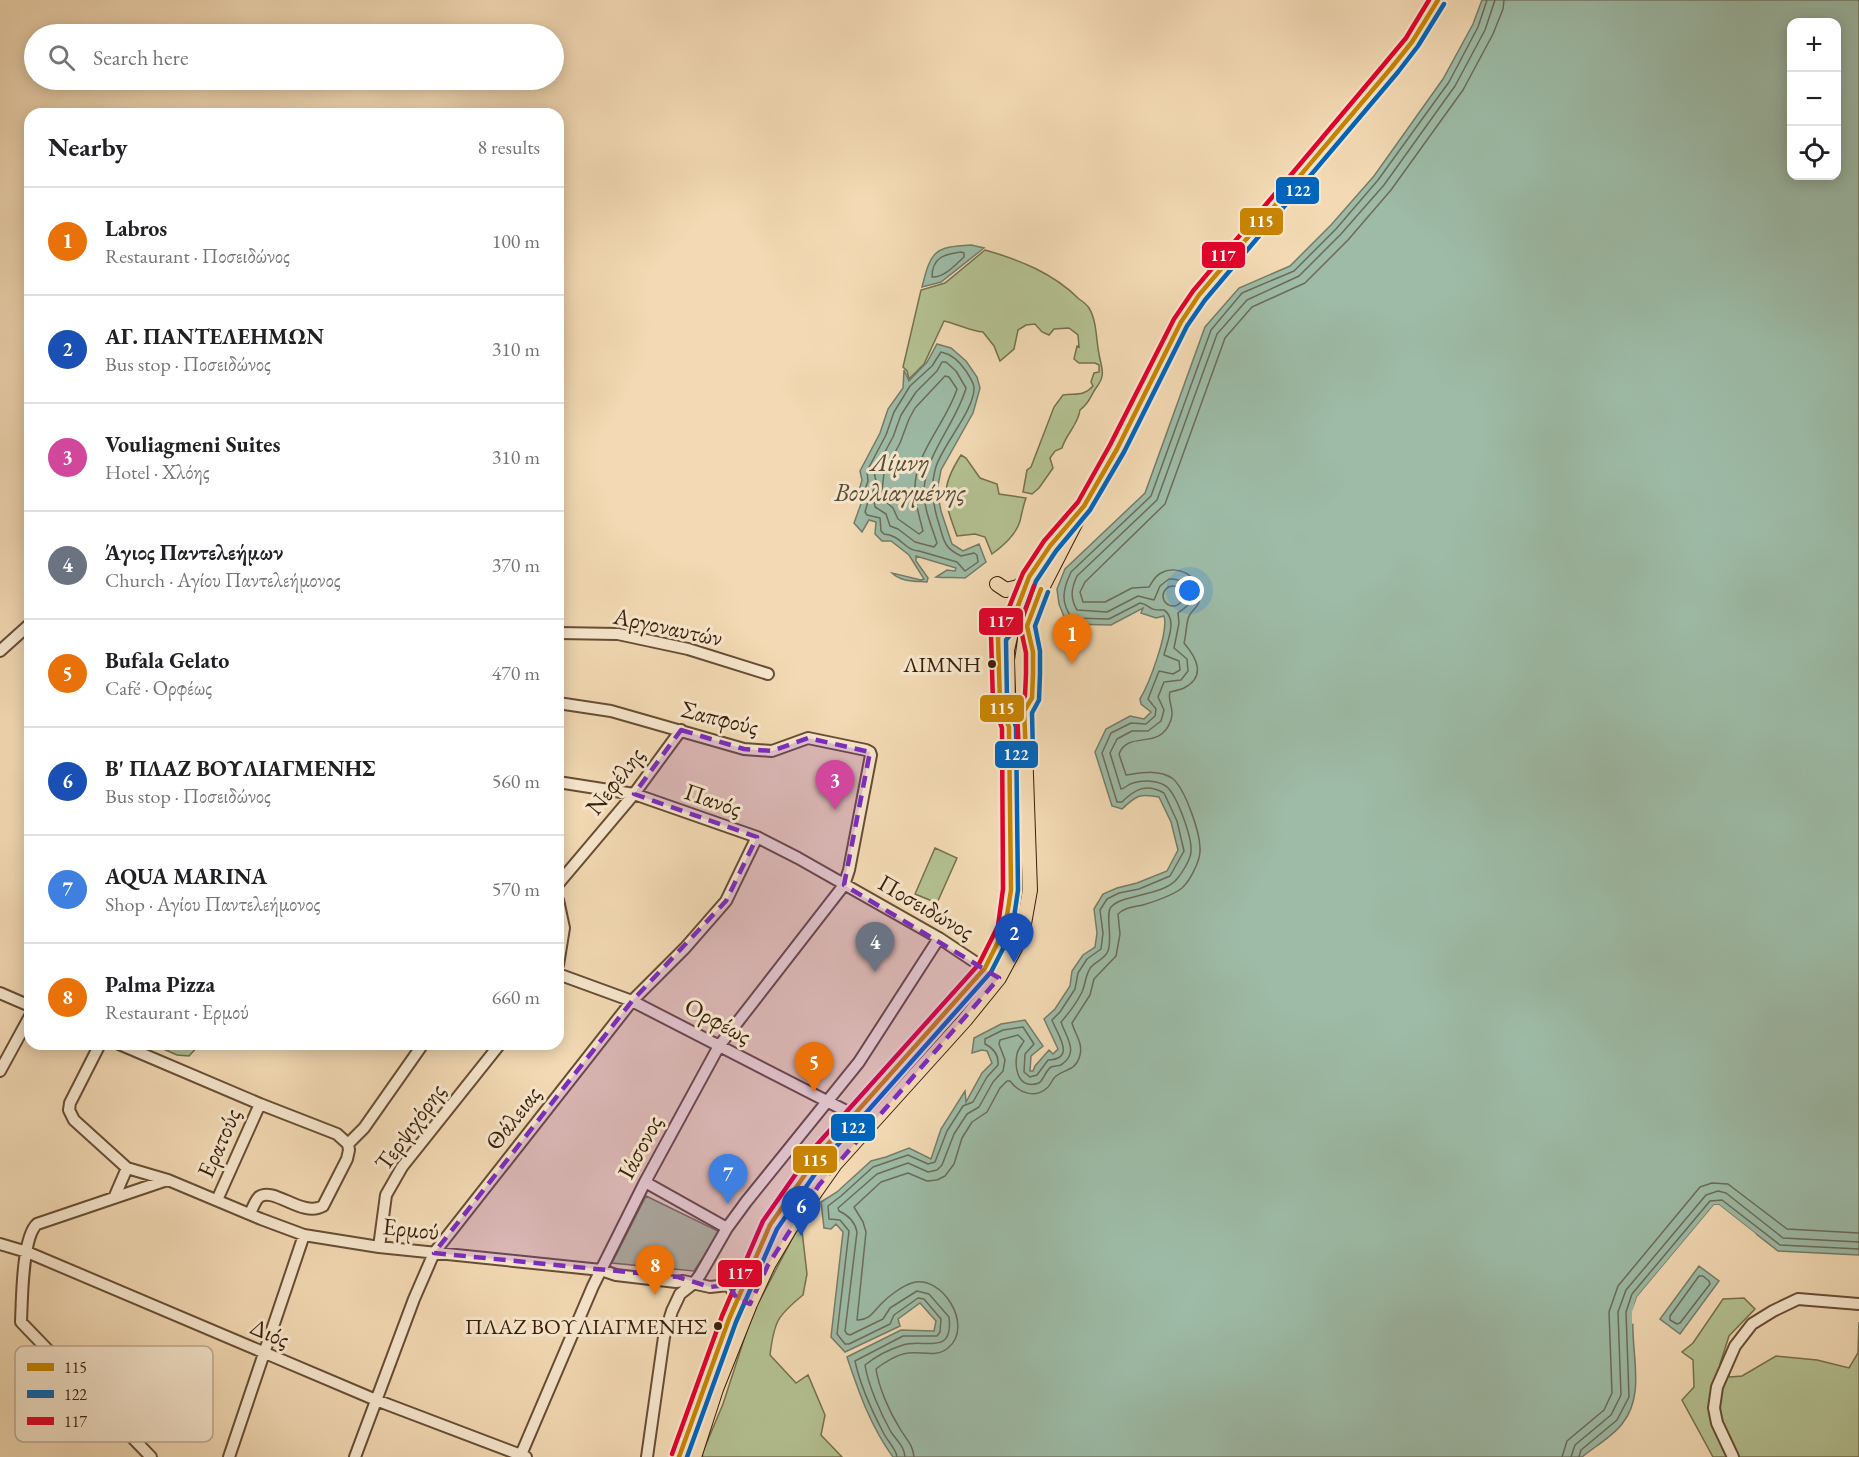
<!DOCTYPE html>
<html lang="en">
<head>
<meta charset="utf-8">
<style>
	body { margin:0; font-family:"EB Garamond",serif; background:#f6f6f6; color:#202124 }
	.controls { position:absolute; right:18px; top:18px; display:grid; overflow:hidden; border-radius:12px; box-shadow:0 3px 15px #0003 }
	.controls button { width:54px; height:54px; display:grid; place-items:center; padding:0; border:0; border-bottom:2px solid #e0e0e0; background:#fff; color:#202124; font:30px sans-serif }
	.you { position:absolute; left:1190px; top:591px; width:21px; height:21px; margin:-15px; border:4px solid #fff; border-radius:50%; background:#1a73e8; box-shadow:0 0 0 9px #1a73e833 }
	.badge { display:grid; place-items:center; width:39px; height:39px; border-radius:50%; background:#111827; color:#fff; font-size:20px; font-weight:700 }
	.pin { position:absolute; translate:-50% -50px; filter:drop-shadow(0 2px 3px #0008) }
	.pin::after { content:''; position:absolute; top:32px; width:21px; height:18px; background:inherit; clip-path:polygon(0 0,100% 0,50% 100%) }
	.list { margin:0; padding:0; list-style:none }
	h2 { display:flex; justify-content:space-between; align-items:center; height:78px; margin:0; padding:0 24px; font-size:26px }
	h2 small { font-size:20px; font-weight:400; color:#757577 }
	.list li { display:grid; grid-template-columns:39px 1fr auto; gap:18px; align-items:center; box-sizing:border-box; height:108px; padding:0 24px; border-top:2px solid #e0e0e0 }
	.list b { display:block; font-size:22px; white-space:nowrap }
	.list p { margin:0; font-size:20px; white-space:nowrap; color:#757577 }
	.list em { font-size:20px; font-style:normal; color:#757577 }
	.icon { flex:none; width:33px; height:33px; fill:none; stroke:currentColor; stroke-width:2; stroke-linecap:round; stroke-linejoin:round }
	.map { position:relative; flex:none; width:1859px; height:1457px; overflow:hidden }
	.search { position:absolute; background:#fff; box-shadow:0 3px 15px #0003; left:24px; top:24px; width:540px; height:66px; display:flex; align-items:center; gap:15px; box-sizing:border-box; padding:0 21px; border-radius:33px; color:#757577; font-size:22px }
	.panel { position:absolute; background:#fff; box-shadow:0 3px 15px #0003; left:24px; top:108px; width:540px; height:942px; border-radius:18px }
	.map>svg:first-child { display:block }
</style>
</head>
<body>
<div class="map">
<svg width="1859" height="1457" viewBox="0 0 1859 1457">
	<rect width="100%" height="100%" fill="#f3dab4"/>
	<filter id="stains"><feTurbulence type="fractalNoise" baseFrequency=".00333" numOctaves="4"/><feColorMatrix values="0 0 0 0 .2 0 0 0 0 .09 0 0 0 0 .02 0 0 0 .5 -.17"/></filter>
	<radialGradient id="worn" r=".72"><stop offset=".6" stop-color="#630" stop-opacity="0"/><stop offset="1" stop-color="#630" stop-opacity=".3"/></radialGradient>
	<path fill="#b4c192" stroke="#76704e" stroke-width="1.5" d="M985,250C1020,260 1053,273 1079,299C1082,301 1087,305 1089,308C1097,321 1096,340 1099,354C1102,370 1106,375 1096,388C1089,398 1091,401 1080,410C1078,425 1066,434 1062,448L1055,451L1050,458L1053,468L1039,488L1032,494L1023,492L1027,470L1031,467L1054,407L1063,395C1076,393 1083,397 1093,386L1091,382L1094,373L1099,372V365L1095,363H1079L1074,359L1077,346L1079,347L1078,335L1069,328L1054,329L1049,335L1042,332L1035,324L1026,325L1018,330L1014,349L1000,361L994,346L983,332C970,331 958,324 944,321L924,364L909,379L907,371L903,367L921,290L945,283Z
		M961,455L966,458L980,478L997,484L999,494L1026,498C1023,506 1022,513 1020,521C1016,535 1003,546 992,554L985,537L975,534L957,536C944,500 939,489 961,455Z
		M935,848L957,858L937,903L915,894Z
		M152,1044H200L189,1056L177,1055Z
		M646,1196L720,1232L694,1271L612,1263Z
		M801,1222L807,1274L803,1295C777,1316 774,1322 770,1355L796,1383L808,1375L825,1415L821,1435L842,1457H703L702,1454L723,1404L752,1315Z
		M1744,1298L1755,1309L1729,1336L1720,1364L1730,1377L1742,1376L1776,1356L1817,1360L1849,1368L1858,1353L1859,1322V1457H1713L1682,1400L1694,1387L1693,1360L1682,1352L1693,1343L1723,1299Z"/>
	<path fill="#9dbba7" stroke="#757c68" stroke-width="1.5" fill-rule="evenodd" d="M1482,0H1859V1255L1778,1251L1719,1205H1714L1637,1297C1623,1337 1651,1388 1622,1424C1612,1437 1594,1447 1582,1457H893C871,1427 859,1393 847,1357L901,1330L934,1331L936,1321L920,1303L898,1319L900,1326L845,1352L831,1337L843,1232L836,1224L831,1229L824,1228L821,1202L837,1192L871,1161L886,1157L909,1148L931,1159L941,1129L965,1091L966,1102L982,1073L992,1063L987,1051L982,1050L972,1053L974,1038L1001,1024L1025,1020L1043,1046L1031,1056L1030,1071H1033L1035,1066L1049,1050L1053,1054L1058,1049L1044,1019L1055,1009L1070,986L1072,971L1083,955L1095,947L1097,933L1094,909L1103,894L1117,888L1137,883L1167,871L1178,850L1171,822L1159,797C1139,793 1136,796 1122,809L1112,806L1095,752L1106,729L1130,716L1144,719L1151,712L1141,704L1140,699C1149,684 1169,632 1164,616L1156,618L1141,613L1143,608L1111,625L1067,624L1059,604L1057,589L1065,569L1145,493L1205,327L1239,288L1290,266L1331,225L1374,176L1443,79L1473,24ZM1792,22H1836V176H1792Z
		M971,245L984,248L941,282L922,287C931,251 934,247 971,245Z
		M937,344L951,348L966,361L977,377L980,388L973,413L941,470L937,491L941,511L952,544L963,551L979,544L986,562L965,578C956,577 946,578 936,577L947,570L955,571L956,568L916,556V561L928,578L927,582C915,581 901,582 892,573L921,580L924,579L909,555L891,541H882L875,534L876,522L869,520L862,532L854,523L862,501L858,494L862,480L860,471L880,433L888,409L903,388L904,370L909,381L927,362Z
		M1699,1266L1719,1281L1680,1334L1660,1319Z"/>
	<path fill="#f3dab4" d="M1714,1205H1719L1756,1234L1755,1236L1718,1208H1715L1640,1298L1635,1312V1323L1632,1324V1312L1637,1297Z"/>
	<g fill="none" stroke-linecap="round" stroke-linejoin="round">
		<path stroke="#6b6c58" stroke-width="1.5" d="M961,252L964,253V257C955,265 944,278 932,277C932,257 945,254 961,252Z
			M941,352C951,354 960,362 966,371C969,376 973,381 974,387C975,411 940,447 935,470C930,489 933,506 939,524C944,541 944,548 961,556L974,553L977,555L978,562L965,571L957,562L919,551C905,551 901,535 884,534L881,531L880,518L867,515L865,512L868,502L864,493L868,481L867,471L886,435L894,412L910,386L932,366Z
			M942,362H946L956,371L966,388C956,424 926,452 924,490C923,507 932,527 937,543L934,547L915,542L898,529L890,526L886,514L875,507L873,492L876,481L874,472L893,437L901,415L916,392L937,371Z
			M945,376L949,377L957,389C946,424 912,455 915,494C916,506 920,519 923,531L919,534L898,519L893,508L885,501L882,491L884,473L900,443L909,419L915,408Z
			M1163 596a10 10 0 1 1 20 0a10 10 0 1 1-20 0Z
			M1699,1276H1703L1709,1281L1710,1284L1680,1323L1677,1324L1670,1320V1316Z
			M897,1457C896,1448 887,1441 883,1432C872,1411 860,1385 855,1361L903,1336H937L940,1332L941,1319L924,1299L918,1298L894,1315L890,1324L849,1344H845L837,1334L849,1231L840,1220L829,1219L828,1206L841,1196L873,1167L908,1155L928,1164L935,1162L947,1131L963,1106L973,1102L987,1077L998,1065C999,1055 993,1048 985,1044V1039L1003,1030L1023,1027L1034,1044L1025,1054L1024,1072L1030,1077L1037,1075L1048,1060C1077,1059 1057,1034 1052,1020L1060,1012L1075,989L1078,973L1087,959L1101,949L1103,933L1100,910L1107,899L1119,893L1139,889L1170,876L1184,851L1177,821L1164,793C1146,783 1135,789 1122,802H1117L1102,753L1111,733L1131,723L1146,724L1155,716L1156,709L1148,699L1159,671L1173,674L1180,670L1179,661L1164,655C1167,642 1178,619 1164,610C1147,611 1152,605 1140,603L1109,619L1072,618C1060,602 1063,589 1071,572L1151,496L1211,330L1242,293L1294,271L1336,229L1378,180L1449,82L1478,27L1487,0
			M905,1457C904,1446 897,1441 891,1432C881,1414 868,1385 865,1365C875,1357 890,1349 903,1345C923,1338 954,1357 949,1317L929,1294L917,1291L890,1308L883,1319L850,1335L847,1334L845,1331L857,1232C855,1222 848,1215 839,1211L838,1208L877,1174L908,1163L928,1172L937,1170L942,1165L954,1134L967,1114L979,1107L993,1082L1003,1071L1005,1060L999,1044L1000,1040L1018,1035L1024,1041C1022,1045 1018,1049 1017,1054C1014,1070 1019,1090 1039,1083C1044,1079 1046,1070 1051,1067C1054,1066 1058,1066 1061,1065C1080,1053 1066,1037 1061,1022C1069,1013 1077,1002 1082,992C1086,983 1085,975 1091,967C1096,961 1105,959 1108,951C1113,938 1105,914 1111,907C1122,894 1163,896 1177,879C1182,873 1191,859 1191,851C1192,838 1176,790 1164,785C1155,780 1142,780 1133,783C1128,784 1126,788 1121,789L1110,753L1117,739L1132,731H1148L1161,721L1164,710L1158,697L1164,682L1181,680L1188,671L1187,659L1174,648L1179,623L1178,613C1181,610 1186,608 1189,604C1198,590 1183,578 1169,579L1160,586L1154,600L1138,596L1107,612L1077,610C1070,598 1071,589 1077,576L1157,500L1217,334L1247,300L1299,276L1341,234L1384,185L1455,86L1485,30L1495,0
			M914,1457C913,1444 905,1438 899,1427C889,1411 879,1388 876,1369C883,1363 898,1354 908,1353C922,1351 936,1358 948,1348C975,1326 941,1273 912,1283C902,1286 889,1296 882,1303C874,1311 869,1321 857,1320L866,1232L863,1222L854,1207L881,1182L908,1173L927,1181L937,1180L945,1176L954,1164L962,1138L972,1122L987,1112L1000,1088L1007,1081H1010C1019,1093 1035,1099 1047,1088C1051,1085 1052,1079 1056,1076C1065,1069 1076,1071 1080,1055C1083,1043 1075,1034 1072,1023L1090,995L1094,979L1116,956L1120,934L1118,914C1125,907 1134,907 1143,905C1156,901 1172,896 1182,888C1190,881 1200,861 1200,851C1201,834 1185,788 1172,778C1158,769 1141,773 1126,775L1119,754C1129,729 1160,752 1171,720C1175,709 1167,701 1170,692C1174,691 1180,690 1184,688C1207,676 1196,657 1184,643C1186,636 1186,627 1188,619C1190,610 1201,607 1200,595C1200,576 1177,564 1161,573C1155,576 1152,582 1149,587L1132,588L1105,602H1083L1080,592L1085,582L1165,504L1225,338L1252,307L1305,283L1348,240L1391,190L1463,90L1493,34L1503,9L1504,0
			M1562,1457L1567,1441L1604,1410L1612,1393L1609,1312L1618,1286L1700,1187L1712,1183L1728,1184L1787,1229L1859,1233
			M1571,1457L1575,1445L1611,1415L1621,1395L1618,1312L1626,1290L1706,1195L1718,1191L1726,1193L1783,1238L1859,1242
			M1579,1457L1581,1450L1617,1420L1629,1397L1626,1312L1632,1294L1710,1201L1722,1200L1780,1245L1859,1249"/>
		<defs>
			<path id="minor" d="M558,633L618,634L688,649L768,674
				M0,651L30,624
				M558,782L634,794L757,837L798,858L939,938L999,978
				M558,884L634,794L681,730
				M558,900L564,928L558,965
				M558,974L632,1001L854,1115
				M0,993L30,1006
				M100,1044L70,1103L69,1110L74,1120L127,1168L168,1180L261,1219L304,1235L379,1247L601,1270L616,1275L676,1282L683,1281L710,1287L729,1285L737,1299
				M119,1044L260,1104L337,1134L348,1144
				M0,1071L30,1016
				M348,1144L364,1128L423,1044
				M645,1182L727,1228
				M114,1198L127,1168
				M217,1200L260,1104
				M250,1214C252,1209 255,1201 259,1197C274,1186 302,1218 323,1206L347,1159L349,1150L348,1144
				M0,1244L27,1252L376,1400L526,1457
				M379,1247L386,1195L402,1167L500,1044
				M151,1457L21,1322C22,1301 22,1237 37,1224L167,1180
				M229,1457L304,1235
				M355,1457L414,1299L434,1253L632,1001L685,948L726,901L757,837
				M520,1457L593,1286L645,1182L719,1046L844,885L849,870L871,755L870,752L866,750L808,738L772,751L744,749L611,711L558,703
				M647,1457L664,1337L672,1311L680,1294L694,1283L700,1275L727,1228L746,1202L859,1062L939,938
				M1733,1457L1717,1423L1714,1408L1717,1387L1735,1346L1752,1324L1773,1311L1798,1299L1859,1304"/>
			<path id="major" d="M997,584L1006,590L1018,587L1028,579
				M679,1457L729,1319L770,1225L820,1153L985,968L1005,928L1009,909L1011,869L1007,650L1018,602L1029,577L1050,546L1069,524
				M694,1457L716,1389L750,1304L768,1265L790,1228L835,1164L965,1020L999,978L1022,935L1030,890L1022,661L1027,626L1032,609L1044,584L1084,506L1117,449L1181,322L1191,307L1412,42L1438,0"/>
		</defs>
		<use href="#minor" stroke="#684d34" stroke-width="14"/>
		<use href="#major" stroke="#391e09" stroke-width="16"/>
		<use href="#minor" stroke="#f7e7ce" stroke-width="10"/>
		<use href="#major" stroke="#f3dab4" stroke-width="14"/>
		<defs>
			<path id="bus-1" d="M1026,754L1024,711L1032,698L1033,674V652L1027,626L1041,589
				M679,1457L729,1319L770,1225L820,1153L985,968L1005,928L1011,890L1009,727L1000,703L998,637L1013,619L1029,577L1050,546L1084,506L1117,449L1181,322L1199,295L1392,67L1412,42L1438,0"/>
			<path id="bus-2" d="M1033,754L1032,713L1039,700L1040,674V651L1035,626L1048,592
				M687,1457L736,1322L777,1229L826,1158L991,972L1012,931L1018,890L1016,727L1007,701L1006,640L1020,623L1036,581L1056,551L1090,510L1124,452L1187,326L1205,300L1398,72L1418,46L1444,4"/>
			<path id="bus-3" d="M1019,754L1017,711L1025,696L1026,674V653L1020,625L1034,586
				M672,1454L722,1316L763,1221L814,1148L979,964L998,926L1003,889L1002,728L993,704L991,634L1006,615L1023,573L1044,541L1078,502L1110,445L1174,319L1193,291L1386,62L1406,38L1429,0"/>
		</defs>
		<use href="#bus-1" stroke="#f7e7ce" stroke-width="9"/>
		<use href="#bus-2" stroke="#f7e7ce" stroke-width="9"/>
		<use href="#bus-3" stroke="#f7e7ce" stroke-width="9"/>
		<use href="#bus-1" stroke="#c88402" stroke-width="4.5"/>
		<use href="#bus-2" stroke="#0065bd" stroke-width="4.5"/>
		<use href="#bus-3" stroke="#e4002b" stroke-width="4.5"/>
	</g>
	<path fill="#7b2cbf" fill-opacity="0.2" stroke="#7b2cbf" stroke-width="4.5" stroke-dasharray="12 8" stroke-linejoin="round" d="M681,730L744,749L772,751L808,738L870,752L844,885L999,978L819,1185L768,1265L750,1304L737,1299L729,1285L710,1287L678,1277L434,1253L632,1001L726,901L757,837L634,794Z"/>
	<g fill="#391e09" stroke="#f7e7ce" stroke-width="2">
		<circle cx="992" cy="664" r="5"/>
		<circle cx="718" cy="1326" r="5"/>
	</g>
	<g text-anchor="middle" stroke-width="6" stroke-linejoin="round" paint-order="stroke">
		<g font-size="22" fill="#391e09" stroke="#f7e7ce" text-anchor="end">
			<text x="981" y="672">ΛΙΜΝΗ</text>
			<text x="707" y="1334">ΠΛΑΖ ΒΟΥΛΙΑΓΜΕΝΗΣ</text>
		</g>
		<g font-size="24" fill="#391e09" stroke="#f7e7ce">
			<text transform="translate(668 627) rotate(12)" y="8">Αργοναυτών</text>
			<text transform="translate(720 718) rotate(14)" y="8">Σαπφούς</text>
			<text transform="translate(615 781) rotate(-52)" y="8">Νεφέλης</text>
			<text transform="translate(713 800) rotate(19)" y="8">Πανός</text>
			<text transform="translate(926 907) rotate(30)" y="8">Ποσειδώνος</text>
			<text transform="translate(718 1021) rotate(28)" y="8">Ορφέως</text>
			<text transform="translate(513 1118) rotate(-52)" y="8">Θάλειας</text>
			<text transform="translate(410 1127) rotate(-54)" y="8">Τερψιχόρης</text>
			<text transform="translate(219 1143) rotate(-66)" y="8">Ερατούς</text>
			<text transform="translate(640 1147) rotate(-62)" y="8">Ιάσονος</text>
			<text transform="translate(411 1229) rotate(6)" y="8">Ερμού</text>
			<text transform="translate(270 1333) rotate(23)" y="8">Διός</text>
		</g>
		<g font-size="26" font-style="italic" fill="#574d38" stroke="#f7e7ce">
			<text x="900" y="471">Λίμνη<tspan x="900" dy="30">Βουλιαγμένης</tspan></text>
		</g>
	</g>
	<rect x="15" y="1346" width="198" height="96" rx="9" fill="#f7e7ce" stroke="#beab93" stroke-width="1.5"/>
	<rect x="27" y="1363" width="27" height="8" fill="#c88402"/>
	<rect x="27" y="1390" width="27" height="8" fill="#0065bd"/>
	<rect x="27" y="1417" width="27" height="8" fill="#e4002b"/>
	<g font-size="16" fill="#391e09">
		<text x="64" y="1373">115</text>
		<text x="64" y="1400">122</text>
		<text x="64" y="1427">117</text>
	</g>
	<g stroke="#f7e7ce" stroke-width="2">
		<rect x="1275" y="176" width="45" height="29" rx="6" fill="#0065bd"/>
		<rect x="1239" y="207" width="45" height="29" rx="6" fill="#c88402"/>
		<rect x="1201" y="241" width="45" height="28" rx="6" fill="#e4002b"/>
		<rect x="978" y="607" width="46" height="29" rx="6" fill="#e4002b"/>
		<rect x="979" y="694" width="46" height="29" rx="6" fill="#c88402"/>
		<rect x="994" y="740" width="45" height="29" rx="6" fill="#0065bd"/>
		<rect x="830" y="1113" width="46" height="29" rx="6" fill="#0065bd"/>
		<rect x="792" y="1145" width="46" height="29" rx="6" fill="#c88402"/>
		<rect x="717" y="1259" width="46" height="29" rx="6" fill="#e4002b"/>
	</g>
	<g font-size="16" text-anchor="middle" font-weight="bold" fill="#fff">
		<text x="1298" y="196">122</text>
		<text x="1261" y="227">115</text>
		<text x="1223" y="261">117</text>
		<text x="1001" y="627">117</text>
		<text x="1002" y="714">115</text>
		<text x="1016" y="760">122</text>
		<text x="853" y="1133">122</text>
		<text x="815" y="1166">115</text>
		<text x="740" y="1279">117</text>
	</g>
	<rect width="100%" height="100%" filter="url(#stains)"/>
	<rect width="100%" height="100%" fill="url(#worn)"/>
</svg>
<div class="controls">
<button>+</button>
<button>−</button>
<button><svg class="icon" aria-label="locate" viewBox="0 0 24 24"><circle cx="12" cy="12" r="6"/><path d="M12 2v4M12 18v4M2 12h4M18 12h4"/></svg></button>
</div>
<div class="you"></div>
<div class="pin badge" style="left:1072px;top:664px;background:#e8710a">1</div>
<div class="pin badge" style="left:1014px;top:963px;background:#1a4fb4">2</div>
<div class="pin badge" style="left:835px;top:810px;background:#d1479c">3</div>
<div class="pin badge" style="left:875px;top:972px;background:#6b7280">4</div>
<div class="pin badge" style="left:814px;top:1092px;background:#e8710a">5</div>
<div class="pin badge" style="left:801px;top:1236px;background:#1a4fb4">6</div>
<div class="pin badge" style="left:728px;top:1204px;background:#3f7fe0">7</div>
<div class="pin badge" style="left:655px;top:1295px;background:#e8710a">8</div>
<div class="search"><svg class="icon" aria-label="search" viewBox="0 0 24 24"><circle cx="10" cy="10" r="6"/><path d="M15 15l6 6"/></svg>Search here</div>
<section class="panel">
<h2>Nearby<small>8 results</small></h2>
<ul class="list">
<li><span class="badge" style="background:#e8710a">1</span><div><b>Labros</b><p>Restaurant · Ποσειδώνος</p></div><em>100 m</em></li>
<li><span class="badge" style="background:#1a4fb4">2</span><div><b>ΑΓ. ΠΑΝΤΕΛΕΗΜΩΝ</b><p>Bus stop · Ποσειδώνος</p></div><em>310 m</em></li>
<li><span class="badge" style="background:#d1479c">3</span><div><b>Vouliagmeni Suites</b><p>Hotel · Χλόης</p></div><em>310 m</em></li>
<li><span class="badge" style="background:#6b7280">4</span><div><b>Άγιος Παντελεήμων</b><p>Church · Αγίου Παντελεήμονος</p></div><em>370 m</em></li>
<li><span class="badge" style="background:#e8710a">5</span><div><b>Bufala Gelato</b><p>Café · Ορφέως</p></div><em>470 m</em></li>
<li><span class="badge" style="background:#1a4fb4">6</span><div><b>Β' ΠΛΑΖ ΒΟΥΛΙΑΓΜΕΝΗΣ</b><p>Bus stop · Ποσειδώνος</p></div><em>560 m</em></li>
<li><span class="badge" style="background:#3f7fe0">7</span><div><b>AQUA MARINA</b><p>Shop · Αγίου Παντελεήμονος</p></div><em>570 m</em></li>
<li><span class="badge" style="background:#e8710a">8</span><div><b>Palma Pizza</b><p>Restaurant · Ερμού</p></div><em>660 m</em></li>
</ul>
</section>
</div>
</body>
</html>
